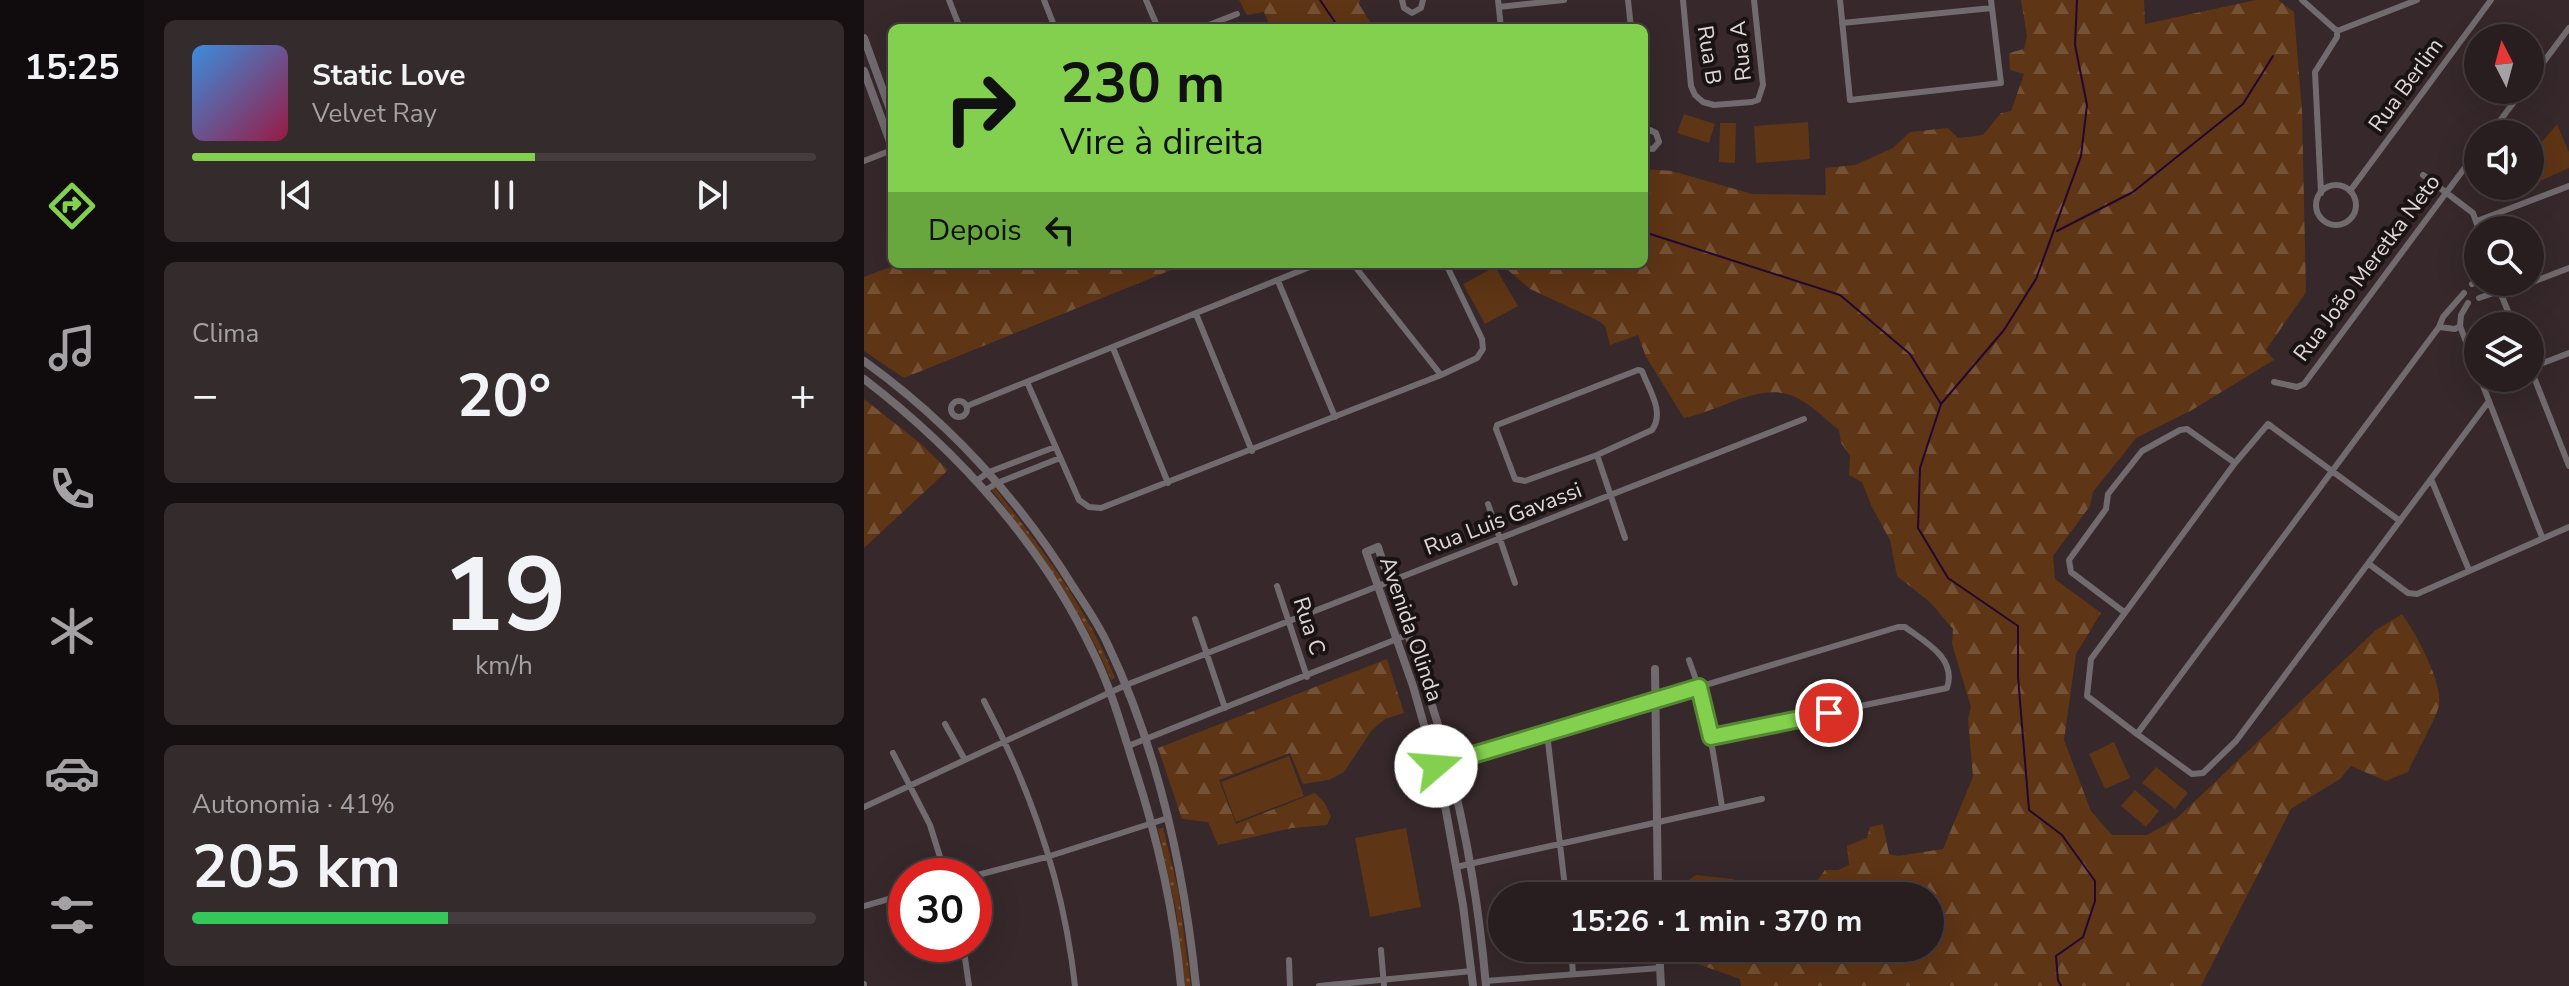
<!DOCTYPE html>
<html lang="pt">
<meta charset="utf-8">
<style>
:root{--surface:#281e20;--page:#342b2d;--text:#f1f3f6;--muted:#a5a2a5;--line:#443c3e;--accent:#83d04e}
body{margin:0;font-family:"Nunito Sans",sans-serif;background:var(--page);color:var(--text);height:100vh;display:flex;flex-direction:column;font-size:30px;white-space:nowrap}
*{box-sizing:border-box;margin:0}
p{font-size:26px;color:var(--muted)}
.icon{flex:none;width:44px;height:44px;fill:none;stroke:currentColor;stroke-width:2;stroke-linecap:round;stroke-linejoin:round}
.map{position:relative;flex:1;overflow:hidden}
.panel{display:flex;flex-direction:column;gap:20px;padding:20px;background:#161012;width:720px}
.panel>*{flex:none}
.top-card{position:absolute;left:24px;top:24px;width:760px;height:244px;border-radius:12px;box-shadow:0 8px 32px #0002,0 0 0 2px var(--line);background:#83d04e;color:#111;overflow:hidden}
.needle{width:52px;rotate:354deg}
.fabs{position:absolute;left:1600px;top:24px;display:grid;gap:16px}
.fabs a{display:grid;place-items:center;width:80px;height:80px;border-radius:50%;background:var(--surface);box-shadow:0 8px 32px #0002,0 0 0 2px var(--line);font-size:40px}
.speed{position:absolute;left:24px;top:858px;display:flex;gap:16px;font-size:40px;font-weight:700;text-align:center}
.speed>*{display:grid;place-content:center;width:104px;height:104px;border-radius:50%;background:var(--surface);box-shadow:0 8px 32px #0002,0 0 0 2px var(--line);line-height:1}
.speed .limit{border:12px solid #d22;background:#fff;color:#111}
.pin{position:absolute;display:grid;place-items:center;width:68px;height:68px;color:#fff;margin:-34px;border:4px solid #fff;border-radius:50%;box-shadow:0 2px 8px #0007}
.me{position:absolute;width:88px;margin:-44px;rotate:72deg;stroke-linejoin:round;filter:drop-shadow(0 0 6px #0008)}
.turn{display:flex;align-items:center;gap:28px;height:168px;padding:0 40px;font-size:36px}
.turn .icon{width:104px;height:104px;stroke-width:2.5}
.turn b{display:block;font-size:56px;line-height:68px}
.then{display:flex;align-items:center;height:76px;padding:0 40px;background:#0003;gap:16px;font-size:30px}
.big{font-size:60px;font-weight:700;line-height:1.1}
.panel .tile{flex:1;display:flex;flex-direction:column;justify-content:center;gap:12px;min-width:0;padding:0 28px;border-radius:12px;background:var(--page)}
.panel .dial{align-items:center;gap:0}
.dial b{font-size:104px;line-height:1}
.song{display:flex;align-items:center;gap:24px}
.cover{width:96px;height:96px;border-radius:12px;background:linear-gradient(135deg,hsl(210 70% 55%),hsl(340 70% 35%))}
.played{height:8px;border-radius:4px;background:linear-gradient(90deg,var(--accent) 55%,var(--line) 55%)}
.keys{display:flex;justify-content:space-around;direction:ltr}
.heat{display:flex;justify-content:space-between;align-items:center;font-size:44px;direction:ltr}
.charge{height:12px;border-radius:6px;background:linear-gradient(90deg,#34c759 41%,var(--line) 0)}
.trip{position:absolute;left:624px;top:882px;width:456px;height:80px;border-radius:40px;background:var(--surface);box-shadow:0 8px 32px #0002,0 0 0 2px var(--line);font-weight:700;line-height:80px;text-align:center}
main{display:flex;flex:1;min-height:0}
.menu{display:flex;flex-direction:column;width:144px;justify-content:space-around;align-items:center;background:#100c0d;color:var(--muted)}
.menu .icon{width:56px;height:56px}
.menu .selected{color:var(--accent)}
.menu b{font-size:36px;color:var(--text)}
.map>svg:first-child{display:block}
.grass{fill:url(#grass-dots)}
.forest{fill:url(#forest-firs)}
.park{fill:#5e3515}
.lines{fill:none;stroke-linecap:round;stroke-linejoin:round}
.stream{stroke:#240632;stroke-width:2}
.minor{stroke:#716b6f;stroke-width:6}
.tertiary{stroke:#716b6f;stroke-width:8}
.route-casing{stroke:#558733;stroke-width:20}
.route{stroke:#83d04e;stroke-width:14}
.labels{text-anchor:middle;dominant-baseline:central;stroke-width:8;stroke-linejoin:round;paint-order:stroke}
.street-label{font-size:22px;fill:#e0d7d9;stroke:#191314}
</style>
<main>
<nav class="menu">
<b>15:25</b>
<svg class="icon selected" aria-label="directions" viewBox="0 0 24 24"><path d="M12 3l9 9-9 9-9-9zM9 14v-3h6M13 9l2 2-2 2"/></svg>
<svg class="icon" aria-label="music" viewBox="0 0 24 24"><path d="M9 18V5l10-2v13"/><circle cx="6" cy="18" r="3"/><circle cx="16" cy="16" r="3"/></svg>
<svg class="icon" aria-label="phone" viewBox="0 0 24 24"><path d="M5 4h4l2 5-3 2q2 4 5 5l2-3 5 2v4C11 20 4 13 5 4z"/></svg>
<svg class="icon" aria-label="climate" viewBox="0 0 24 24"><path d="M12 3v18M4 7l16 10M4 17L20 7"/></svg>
<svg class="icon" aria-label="car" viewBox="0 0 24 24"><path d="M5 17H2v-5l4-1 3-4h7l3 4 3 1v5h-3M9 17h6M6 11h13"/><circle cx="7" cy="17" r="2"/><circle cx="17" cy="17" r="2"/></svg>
<svg class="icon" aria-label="filters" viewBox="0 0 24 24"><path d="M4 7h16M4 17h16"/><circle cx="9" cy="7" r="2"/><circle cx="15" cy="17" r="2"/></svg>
</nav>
<section class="panel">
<div class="tile">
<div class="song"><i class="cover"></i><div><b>Static Love</b><p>Velvet Ray</p></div></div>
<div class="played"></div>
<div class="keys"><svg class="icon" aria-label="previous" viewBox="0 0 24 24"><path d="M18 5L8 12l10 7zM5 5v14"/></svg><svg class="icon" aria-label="pause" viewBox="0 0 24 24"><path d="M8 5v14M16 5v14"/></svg><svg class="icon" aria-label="next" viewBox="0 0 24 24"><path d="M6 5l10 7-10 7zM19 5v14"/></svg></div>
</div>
<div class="tile"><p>Clima</p>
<div class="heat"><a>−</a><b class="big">20°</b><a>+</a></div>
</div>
<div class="tile dial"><b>19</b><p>km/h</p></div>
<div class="tile"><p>Autonomia · 41%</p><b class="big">205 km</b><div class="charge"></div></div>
</section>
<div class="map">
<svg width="1705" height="986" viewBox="0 0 1705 986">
<defs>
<pattern id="grass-dots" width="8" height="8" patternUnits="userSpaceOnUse" patternTransform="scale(2)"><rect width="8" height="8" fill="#5e3515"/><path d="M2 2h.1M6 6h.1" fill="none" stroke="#755236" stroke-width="1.8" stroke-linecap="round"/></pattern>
<pattern id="forest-firs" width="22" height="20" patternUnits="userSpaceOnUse" patternTransform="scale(2)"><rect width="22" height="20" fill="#5e3515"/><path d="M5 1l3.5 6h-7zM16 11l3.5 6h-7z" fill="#755236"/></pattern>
</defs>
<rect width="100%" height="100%" fill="#36282b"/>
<!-- grass -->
<path class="grass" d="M130 487C177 547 223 608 251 678L247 680C218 610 174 549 127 489Z
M299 828 314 889 327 986H321L312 911 294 829Z"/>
<!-- forest -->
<path class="forest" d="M375 0H496L495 4 510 28H407L400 12 383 15Z
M1157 0H1280L1281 24 1392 0H1414L1430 12 1438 111 1442 292 1402 350 1410 360 1328 410 1272 438 1229 492 1226 506 1189 556 1191 579 1237 613 1212 654 1200 740 1227 811 1248 835H1283L1313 818 1512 630 1538 614C1551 632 1579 682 1575 705 1574 715 1549 759 1544 772L1522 781 1487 766 1476 779 1427 809 1337 986H877L876 979 817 958 810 948H1066V896H803L802 891 815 887 832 875 868 879 912 894 941 889 951 884 961 870H974L985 865 983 846 1003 838 1006 827 1019 824 1025 854 1034 856 1079 849 1109 777 1104 719 1107 707 1088 644 1089 629 1066 602 1033 576 1026 540 1008 507 998 482 985 475 986 455 977 443 975 430C961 419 946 403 929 396 895 382 854 412 820 418L782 357 774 335 746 345 741 326 735 321 666 289 637 264H780V169L808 171 888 194 962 195 961 168 991 165 1029 148 1046 132 1084 128 1094 138 1119 135 1137 113 1147 111 1160 74 1146 70 1145 53 1160 49 1163 36Z
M34 264H322L40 378 0 351V277Z
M0 399 56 443 84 470 0 548Z
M523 659 540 713 521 719 508 730 480 772 465 780 439 784 426 753 355 780 372 824 451 793 460 802 467 816 463 825 428 828 354 845 344 822 318 819 294 748Z"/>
<!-- park -->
<path class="park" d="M820 114 851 124 845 143 813 133Z
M944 122 946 159 892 163 890 126Z
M856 123H872L871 163 855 162Z
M1693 124 1705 152V168L1676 181 1667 155Z
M631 267 654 306 621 324 599 284Z
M1250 742 1266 778 1241 789 1225 754Z
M425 756 440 796 372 822 357 782Z
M1292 767 1324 793 1311 809 1278 783Z
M1271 790 1295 811 1282 827 1257 806Z
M542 828 557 907 506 917 491 838Z"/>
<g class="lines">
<!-- stream -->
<path class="stream" d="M456 0 475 28
M1193 231 1269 192 1379 104 1409 56
M780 232 976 295 1046 354 1077 404 1056 468 1054 528 1084 578 1154 626V677L1165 810 1198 835 1231 881V901L1219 937 1192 956 1194 980 1197 986
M1077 404 1140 330 1172 279 1217 156 1223 105 1211 45 1213 0"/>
<!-- minor -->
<path class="minor" d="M85 0 96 28
M180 0 191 28
M282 0 294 28
M538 0 540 8 548 13 557 8 559 0
M634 0 637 28
M764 0 767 28
M819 0 827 86 831 95 839 102 850 105 888 102 894 100 899 85 890 0
M976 0 986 100 1137 83 1127 0
M1438 0 1473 31V37L1451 72 1457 193
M635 7 700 0
M978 23 1128 8
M337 28 373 14
M1473 31 1553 0
M1666 80 1705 28
M780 132 786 130 792 133 795 142 789 149 780 148
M1626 134 1659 90
M0 161 28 150
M1559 175 1609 213 1615 230
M1452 205a20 20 0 1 1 40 0a20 20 0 1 1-40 0Z
M1486 191 1627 0
M1613 221 1705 186
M489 264 577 375
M414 281 471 417
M1632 282 1650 326
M1608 284 1614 279
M1637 294 1705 268
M1615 298 1635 291
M1604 303 1597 315 1596 326 1591 329 1575 327 1273 734 1328 774 1339 773 1372 741 1625 401
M332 314 388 451
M1596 326 1614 373
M1575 327 1579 317 1600 293
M249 348 304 483
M1666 367 1705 466
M1666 368 1705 353
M774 370 778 371C785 390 801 412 788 430L733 455 661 481 651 479 632 429 633 425Z
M1616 378 1678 537
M163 382 215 500 225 507 237 508 577 375 613 358 619 349 618 339 582 264
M1410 382 1433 387 1440 384 1614 150
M87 409a8 8 0 1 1 16 0a8 8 0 1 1-16 0Z
M103 406 453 264
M733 455 761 538
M1567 479 1605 570
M112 481 125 472 191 447
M120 491 133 483 196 458
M624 504 651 583
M1505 564 1544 593 1553 594 1705 527
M413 586 443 677
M1260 612 1207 572 1205 560 1242 509 1244 494 1278 451 1316 430 1323 429 1371 463
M331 619 361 708
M825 660C843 707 850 757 858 807
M120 701C168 791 200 885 211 986
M81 724 101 760
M683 733 702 896
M1273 734 1223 696 1227 659 1371 463 1404 424 1536 521
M264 746 543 635
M29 753 66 825 82 876
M572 766 1034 627H1041C1061 642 1093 658 1083 688L847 737
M0 807 262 685 940 419
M592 867 898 799
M110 876 186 856 304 818
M0 906 42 894
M99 944 105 986
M707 948 709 974
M517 950 520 986
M425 960 426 986
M621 981 796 968
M0 984V986
M455 986 608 971"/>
<!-- tertiary -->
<path class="tertiary" d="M0 38 28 115
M0 71 28 147
M0 361C85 422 155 499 210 588 222 606 235 625 244 645 295 752 320 869 332 986
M0 379C94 451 178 544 229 652 247 688 258 728 270 766 294 839 310 910 317 986
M791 669 794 896
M795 948 797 986
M609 986 599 905 578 789 549 686 502 552 514 547C528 592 545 636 560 680 593 779 613 882 622 986"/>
</g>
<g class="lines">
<defs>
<path id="route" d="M572 766 835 687 847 737 965 713"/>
</defs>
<!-- route casing -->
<use href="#route" class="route-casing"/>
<!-- route -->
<use href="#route" class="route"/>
</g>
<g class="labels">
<!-- street labels -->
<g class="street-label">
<text transform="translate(877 51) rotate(-96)">Rua A</text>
<text transform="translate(845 55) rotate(81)">Rua B</text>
<text transform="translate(1542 85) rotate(-54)">Rua Berlim</text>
<text transform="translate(1503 268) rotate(-53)">Rua João Meretka Neto</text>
<text transform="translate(639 519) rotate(-21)">Rua Luis Gavassi</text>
<text transform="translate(445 626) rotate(72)">Rua C</text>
<text transform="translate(547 629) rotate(71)">Avenida Olinda</text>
</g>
</g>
</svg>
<div class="fabs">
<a><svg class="needle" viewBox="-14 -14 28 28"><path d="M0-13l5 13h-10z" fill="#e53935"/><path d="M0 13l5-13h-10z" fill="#a5a2a5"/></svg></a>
<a><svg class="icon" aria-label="sound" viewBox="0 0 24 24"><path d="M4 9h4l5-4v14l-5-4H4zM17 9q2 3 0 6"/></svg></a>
<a><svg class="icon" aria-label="search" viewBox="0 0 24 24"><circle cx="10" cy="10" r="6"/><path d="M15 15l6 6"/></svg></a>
<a><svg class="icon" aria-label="layers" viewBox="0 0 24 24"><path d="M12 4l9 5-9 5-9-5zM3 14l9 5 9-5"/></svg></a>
</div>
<div class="speed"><div class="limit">30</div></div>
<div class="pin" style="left:965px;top:713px;background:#d93025"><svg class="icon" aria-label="arrive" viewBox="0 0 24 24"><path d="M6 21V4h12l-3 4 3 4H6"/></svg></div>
<svg class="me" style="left:572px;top:766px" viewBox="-20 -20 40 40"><circle r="19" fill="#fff"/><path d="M0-13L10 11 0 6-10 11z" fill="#83d04e"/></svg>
<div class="trip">15:26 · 1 min · 370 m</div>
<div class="top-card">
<div class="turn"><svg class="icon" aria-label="right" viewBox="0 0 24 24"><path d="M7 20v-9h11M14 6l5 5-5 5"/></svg><div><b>230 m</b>Vire à direita</div></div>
<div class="then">Depois<svg class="icon" aria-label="left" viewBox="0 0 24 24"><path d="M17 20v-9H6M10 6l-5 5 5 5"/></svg></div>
</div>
</div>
</main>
